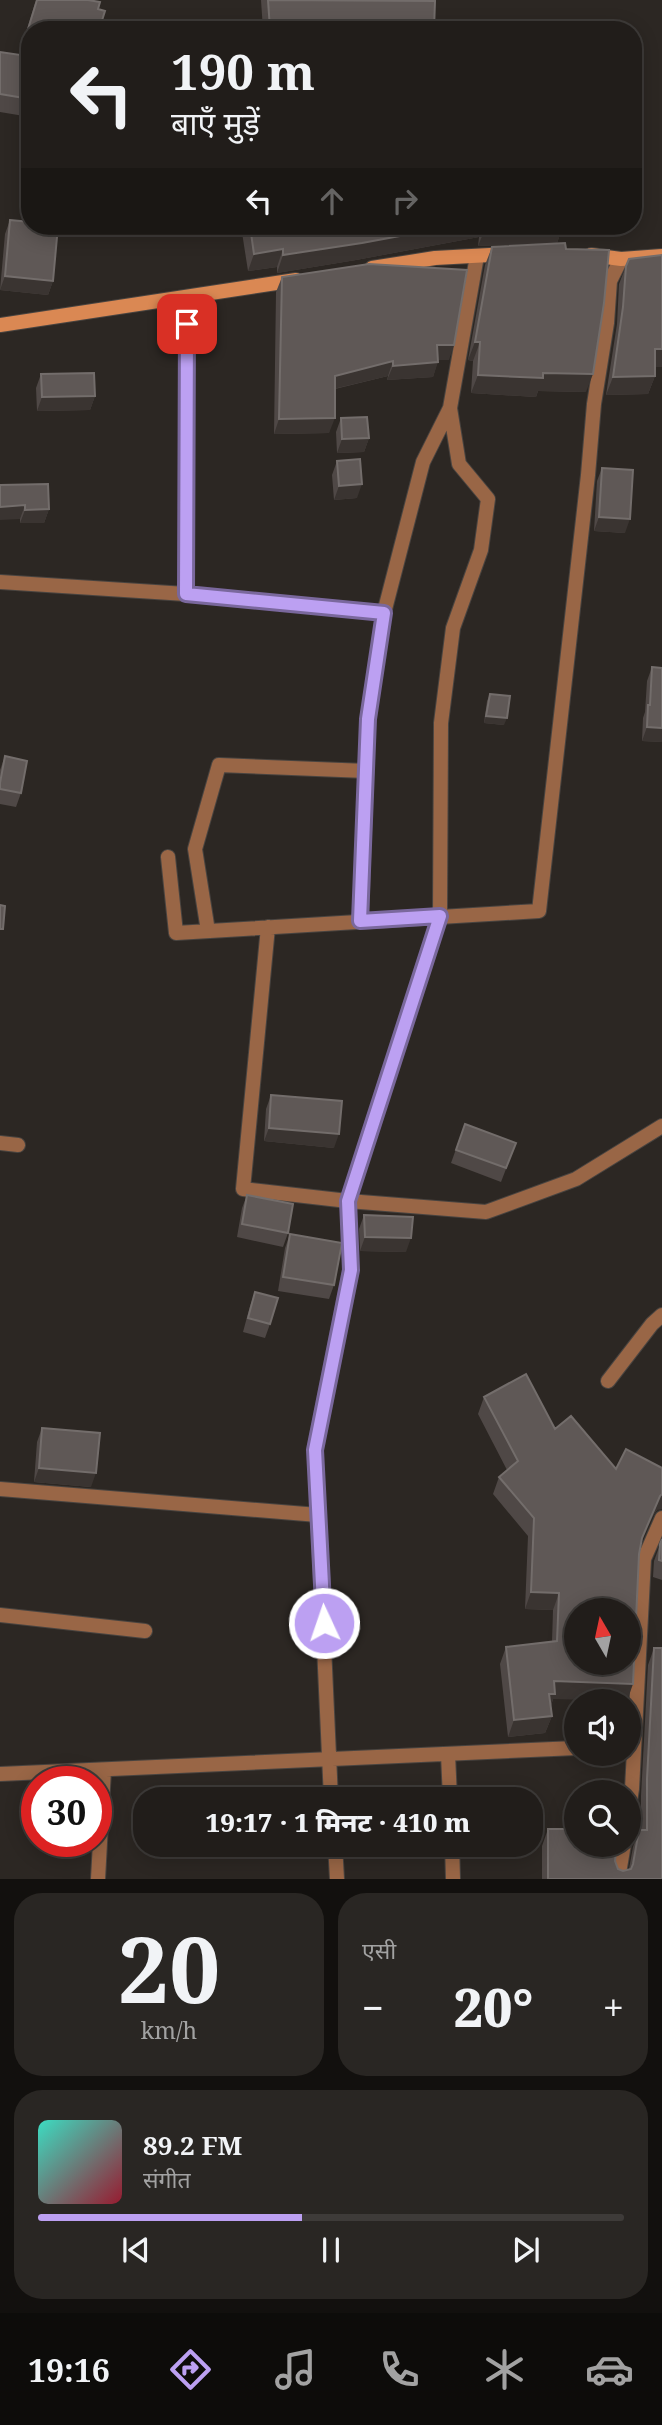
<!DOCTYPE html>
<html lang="hi">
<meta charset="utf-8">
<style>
:root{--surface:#211d1a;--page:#292623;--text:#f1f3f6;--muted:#a2a2a2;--line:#3e3b39;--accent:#bca0f2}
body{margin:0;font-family:"Noto Serif","Noto Sans Devanagari",serif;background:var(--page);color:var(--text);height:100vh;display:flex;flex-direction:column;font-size:26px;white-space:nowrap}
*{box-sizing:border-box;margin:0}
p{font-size:23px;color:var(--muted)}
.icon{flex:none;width:38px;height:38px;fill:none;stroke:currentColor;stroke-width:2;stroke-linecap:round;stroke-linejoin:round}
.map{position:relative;height:1879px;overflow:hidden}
.drawer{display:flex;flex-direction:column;gap:14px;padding:14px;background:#12100e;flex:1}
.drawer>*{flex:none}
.guide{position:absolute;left:21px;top:21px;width:621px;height:214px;border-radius:28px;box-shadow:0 4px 18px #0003,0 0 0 2px var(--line);background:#211d1a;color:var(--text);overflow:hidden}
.needle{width:46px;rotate:351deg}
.buttons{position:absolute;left:564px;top:1598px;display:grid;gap:14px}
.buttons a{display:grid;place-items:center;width:77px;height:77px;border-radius:50%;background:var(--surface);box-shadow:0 4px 18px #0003,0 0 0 2px var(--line);font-size:35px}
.speed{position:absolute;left:21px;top:1766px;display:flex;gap:14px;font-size:35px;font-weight:700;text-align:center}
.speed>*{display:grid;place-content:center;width:91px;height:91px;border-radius:50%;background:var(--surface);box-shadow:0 4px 18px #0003,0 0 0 2px var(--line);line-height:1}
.speed .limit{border:10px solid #d22;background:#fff;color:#111}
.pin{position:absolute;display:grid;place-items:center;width:60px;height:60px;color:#fff;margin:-30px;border-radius:14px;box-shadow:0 4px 10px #0006}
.me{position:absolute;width:77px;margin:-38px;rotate:357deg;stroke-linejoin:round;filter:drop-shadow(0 0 5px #0008)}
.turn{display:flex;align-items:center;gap:24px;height:147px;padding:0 35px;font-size:32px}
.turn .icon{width:91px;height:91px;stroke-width:2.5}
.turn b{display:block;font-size:49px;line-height:60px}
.lanes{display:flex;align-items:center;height:66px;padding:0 35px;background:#0003;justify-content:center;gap:35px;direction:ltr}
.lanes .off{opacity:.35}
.big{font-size:52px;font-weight:800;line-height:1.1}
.drawer .tile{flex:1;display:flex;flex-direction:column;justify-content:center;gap:10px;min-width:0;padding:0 24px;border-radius:28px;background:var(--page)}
.drawer .dial{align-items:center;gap:0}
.dial b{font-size:91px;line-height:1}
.song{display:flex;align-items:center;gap:21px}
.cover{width:84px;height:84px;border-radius:10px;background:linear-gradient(135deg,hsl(170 70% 55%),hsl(350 70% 35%))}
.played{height:7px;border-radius:4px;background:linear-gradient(90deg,var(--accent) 45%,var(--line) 45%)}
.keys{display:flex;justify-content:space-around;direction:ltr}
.heat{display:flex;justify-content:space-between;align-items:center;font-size:38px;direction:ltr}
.drawer .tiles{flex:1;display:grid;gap:14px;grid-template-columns:1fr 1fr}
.tile:last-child{grid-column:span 2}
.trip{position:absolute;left:133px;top:1787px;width:410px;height:70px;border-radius:28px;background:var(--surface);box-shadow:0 4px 18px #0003,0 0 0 2px var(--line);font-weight:800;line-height:70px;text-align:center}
.dock{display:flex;height:112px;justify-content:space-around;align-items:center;background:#0d0c0a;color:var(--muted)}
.dock .icon{width:49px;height:49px}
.dock .active{color:var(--accent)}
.dock b{font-size:32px;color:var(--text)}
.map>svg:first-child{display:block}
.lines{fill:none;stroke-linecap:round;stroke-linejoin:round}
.street-casing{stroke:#494440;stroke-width:16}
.secondary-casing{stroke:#494440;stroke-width:16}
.street{stroke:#996646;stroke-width:14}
.secondary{stroke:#da8853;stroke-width:14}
.wall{fill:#4f4846}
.shaded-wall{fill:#3a3431}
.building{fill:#5f5856;stroke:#736d6b;stroke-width:2;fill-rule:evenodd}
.route-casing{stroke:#7a689d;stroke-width:18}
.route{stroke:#bca0f2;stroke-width:12}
</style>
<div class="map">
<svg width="662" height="1879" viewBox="0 0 662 1879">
<rect width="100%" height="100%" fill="#2c2723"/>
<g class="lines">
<defs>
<path id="street" d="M0 582 186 594 187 297
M186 594 384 613
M168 857 176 933 539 911 588 475 594 404 607 323 610 281 621 259
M361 921 368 719 384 613 423 462 450 408
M268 927 243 1189 348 1201 486 1212 576 1179 662 1126
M208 931 195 849 219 765 366 771
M0 1143 18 1145
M608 1381 652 1324 662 1315
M0 1489 318 1515
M0 1615 145 1631
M448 1754 450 1799
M0 1774 576 1748
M331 1799 315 1450 351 1270 348 1201 440 916 441 723 453 628 481 550 488 499 459 464 450 408 477 256
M628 1814 632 1789 644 1559 662 1518
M335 1844 337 1879
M452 1844 453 1879
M98 1879 104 1770
M618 1879 624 1844"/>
<path id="secondary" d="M591 255 621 259 662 256
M372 268 435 258 508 254
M0 325 296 280"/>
</defs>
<!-- street casing -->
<use href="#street" class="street-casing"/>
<!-- secondary casing -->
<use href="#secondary" class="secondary-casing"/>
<!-- street -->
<use href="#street" class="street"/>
<!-- secondary -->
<use href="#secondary" class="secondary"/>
</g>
<!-- wall -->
<path class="wall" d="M36 0H88L30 30V117L0 112V52L19 55Z
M261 0H417L435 1 263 30Z
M10 220 53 281 48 295 0 290 5 234Z
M241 226H563L557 243 478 246 479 237 356 260 277 273V267L248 271Z
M492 247 566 249 586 392 538 391 536 397 471 393 473 361 468 360 485 265Z
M626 266 662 367H655V376L648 394 606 395 617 324 619 284Z
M282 277 449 360H438L433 377 387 380 388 376 335 389 329 433 274 434 276 292Z
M41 374 95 396 90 410 37 411 36 388Z
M341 418 369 438 364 452 337 453 336 432Z
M337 461 357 498 334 500 332 475Z
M602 468 625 533 594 531 597 481Z
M0 485 49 509 44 523H20V519Z
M652 667 662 668V742L642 741 643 718 645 712 647 681Z
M490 694 504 725 484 723 487 701Z
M5 756 21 793 16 807 0 804V770Z
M271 1095 334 1148 264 1141 266 1109Z
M465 1124 516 1143 501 1182 451 1163Z
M247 1195 288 1233 283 1247 237 1237 242 1208Z
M364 1215 406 1252 360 1251 359 1229Z
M290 1234 334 1285 329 1299 278 1291 285 1248Z
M255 1292 270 1324 265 1338 243 1332 250 1306Z
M484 1397 555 1429 616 1469 657 1510 654 1514 553 1699 551 1706 552 1716 545 1733 508 1737 500 1664 506 1647 552 1642 553 1610 525 1609 528 1536 493 1494 499 1477 507 1470 478 1414Z
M42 1428 91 1487 34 1482 37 1442Z
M662 1539V1580L653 1577 654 1561Z
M654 1648 662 1879H542V1846L548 1829 615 1861 618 1869 623 1871 629 1869 633 1847 639 1830H641V1796L648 1665Z"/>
<!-- shaded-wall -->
<path class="shaded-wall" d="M454 226H483L479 237 356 260 277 273 283 255Z
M563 226 557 243 478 246 485 229Z
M283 249 277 267 248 271 254 254Z
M5 276 53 281 48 295 0 290Z
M475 342H480L473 361 468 360Z
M437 345H454L449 360H431Z
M655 349H662V367H648Z
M393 361 388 376 329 390 335 376Z
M438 362 433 377 387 380 393 366Z
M543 373 593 374 586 392 538 391 536 397 471 393 478 375Z
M655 376 648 394 606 395 613 377Z
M95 396 90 410 37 411 42 397Z
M335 418 329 433 274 434 279 419Z
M369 438 364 452 337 453 342 439Z
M362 484 357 498 334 500 339 486Z
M25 505 20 519 0 520V507Z
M49 509 44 523H20L25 510Z
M599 517 630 519 625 533 594 531Z
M486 716 507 718 504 725 484 723Z
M647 727 662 728V742L642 741Z
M269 1128 339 1134 334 1148 264 1141Z
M365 1237 411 1238 406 1252 360 1251Z
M39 1468 96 1473 91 1487 34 1482Z
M662 1494V1509L657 1510 654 1514 635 1555 642 1538 660 1496Z
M531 1592 559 1593 553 1610 525 1609Z
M554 1681 633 1684 627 1701 553 1699 549 1711 543 1712Z
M552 1716 545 1733 508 1737 514 1720Z"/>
<!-- building -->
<path class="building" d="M37 0H88L100 2 98 9 105 11 99 30H30V99L0 94V52L20 55Z
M268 0 435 1 434 30H262L270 29Z
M10 220 30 222V226H58L53 281 5 276Z
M250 226H454L362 243 283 255V249L254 254Z
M485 226H556L485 229Z
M565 243 566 249 609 250 604 303 593 374 543 373V378L478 375 480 342H475L492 247Z
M662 255V349H655V376L613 377 623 307 626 266 629 259Z
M369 264 467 270 454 345H437L438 362 393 366V361L335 376V418L279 419 282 277Z
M94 373 95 396 42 397 41 374Z
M367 417 369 438 342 439 341 418Z
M360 459 362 484 339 486 337 461Z
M602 468 633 470 630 519 599 517Z
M48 484 49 509 25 510V505L0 507V485Z
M652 667 662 668V728L647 727 648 705H650Z
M490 694 510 696 507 718 486 716Z
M5 756 27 761 21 793 0 789V783Z
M0 905 5 906 3 929H0Z
M271 1095 342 1101 339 1134 269 1128Z
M465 1124 516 1143 506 1168 456 1150Z
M247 1195 293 1204 288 1233 242 1224Z
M364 1215 413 1217 411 1238 365 1237Z
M290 1234 342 1243 334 1285 283 1277Z
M255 1292 278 1298 270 1324 248 1318Z
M526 1374 555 1429 571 1416 616 1469 626 1449 662 1468V1494L660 1496 642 1538 639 1554 633 1684 554 1681 555 1694H549L552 1716 514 1720 506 1647 557 1641 559 1593 531 1592 534 1518 499 1477 518 1461 484 1397ZM576 1610H628V1662H576Z
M42 1428 100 1433 96 1473 39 1468Z
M662 1539V1561L659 1560 660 1544Z
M654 1648H662V1879H548V1829H576V1844H617L615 1861 618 1869 623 1871 631 1869 633 1864 639 1830H647V1779Z"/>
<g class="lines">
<defs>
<path id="route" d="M187 324 186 594 384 613 368 719 360 921 440 916 348 1201 351 1270 315 1450 324 1623"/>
</defs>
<!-- route casing -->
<use href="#route" class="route-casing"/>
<!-- route -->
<use href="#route" class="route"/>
</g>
</svg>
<div class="buttons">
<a><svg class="needle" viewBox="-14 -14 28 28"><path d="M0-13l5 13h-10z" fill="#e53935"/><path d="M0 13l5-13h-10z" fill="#a2a2a2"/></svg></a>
<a><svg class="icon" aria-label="sound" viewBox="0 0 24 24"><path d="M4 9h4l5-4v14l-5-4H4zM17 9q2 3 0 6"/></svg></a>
<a><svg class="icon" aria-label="search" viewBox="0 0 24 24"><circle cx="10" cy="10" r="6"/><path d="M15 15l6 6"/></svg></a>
</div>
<div class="speed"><div class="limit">30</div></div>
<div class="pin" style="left:187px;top:324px;background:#d93025"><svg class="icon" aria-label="arrive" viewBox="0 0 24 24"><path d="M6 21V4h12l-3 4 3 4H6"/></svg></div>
<svg class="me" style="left:324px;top:1623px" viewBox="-20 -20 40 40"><circle r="17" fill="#bca0f2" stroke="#fff" stroke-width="3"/><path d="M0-11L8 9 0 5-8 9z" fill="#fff"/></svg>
<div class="trip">19:17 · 1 मिनट · 410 m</div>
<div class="guide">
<div class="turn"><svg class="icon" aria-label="left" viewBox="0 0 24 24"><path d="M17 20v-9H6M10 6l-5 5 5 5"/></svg><div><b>190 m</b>बाएँ मुड़ें</div></div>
<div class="lanes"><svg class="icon" aria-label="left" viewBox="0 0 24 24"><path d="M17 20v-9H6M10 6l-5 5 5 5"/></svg><svg class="icon off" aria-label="ahead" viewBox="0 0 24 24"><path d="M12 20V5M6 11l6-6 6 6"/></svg><svg class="icon off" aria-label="right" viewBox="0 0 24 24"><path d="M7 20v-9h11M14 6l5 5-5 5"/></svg></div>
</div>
</div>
<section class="drawer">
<div class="tiles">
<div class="tile dial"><b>20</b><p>km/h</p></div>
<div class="tile"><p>एसी</p>
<div class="heat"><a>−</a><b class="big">20°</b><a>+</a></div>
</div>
<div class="tile">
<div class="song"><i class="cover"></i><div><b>89.2 FM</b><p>संगीत</p></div></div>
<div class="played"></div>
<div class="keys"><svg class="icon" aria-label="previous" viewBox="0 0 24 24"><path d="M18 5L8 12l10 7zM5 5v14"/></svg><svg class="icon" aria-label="pause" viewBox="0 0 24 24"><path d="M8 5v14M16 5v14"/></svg><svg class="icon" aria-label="next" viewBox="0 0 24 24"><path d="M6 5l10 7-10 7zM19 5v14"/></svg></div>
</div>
</div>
</section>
<nav class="dock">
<b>19:16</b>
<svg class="icon active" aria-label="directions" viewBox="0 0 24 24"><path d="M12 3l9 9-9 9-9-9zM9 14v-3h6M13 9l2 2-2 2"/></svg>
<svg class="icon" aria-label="music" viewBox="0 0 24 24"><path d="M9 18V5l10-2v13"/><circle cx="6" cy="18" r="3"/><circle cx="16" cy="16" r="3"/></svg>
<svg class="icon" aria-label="phone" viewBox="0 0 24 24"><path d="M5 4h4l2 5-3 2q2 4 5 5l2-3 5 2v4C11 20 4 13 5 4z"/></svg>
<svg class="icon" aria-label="climate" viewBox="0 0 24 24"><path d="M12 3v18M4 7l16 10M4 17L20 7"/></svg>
<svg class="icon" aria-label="car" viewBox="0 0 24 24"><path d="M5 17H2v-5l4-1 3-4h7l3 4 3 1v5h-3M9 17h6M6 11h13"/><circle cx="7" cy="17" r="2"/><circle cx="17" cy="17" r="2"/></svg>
</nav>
